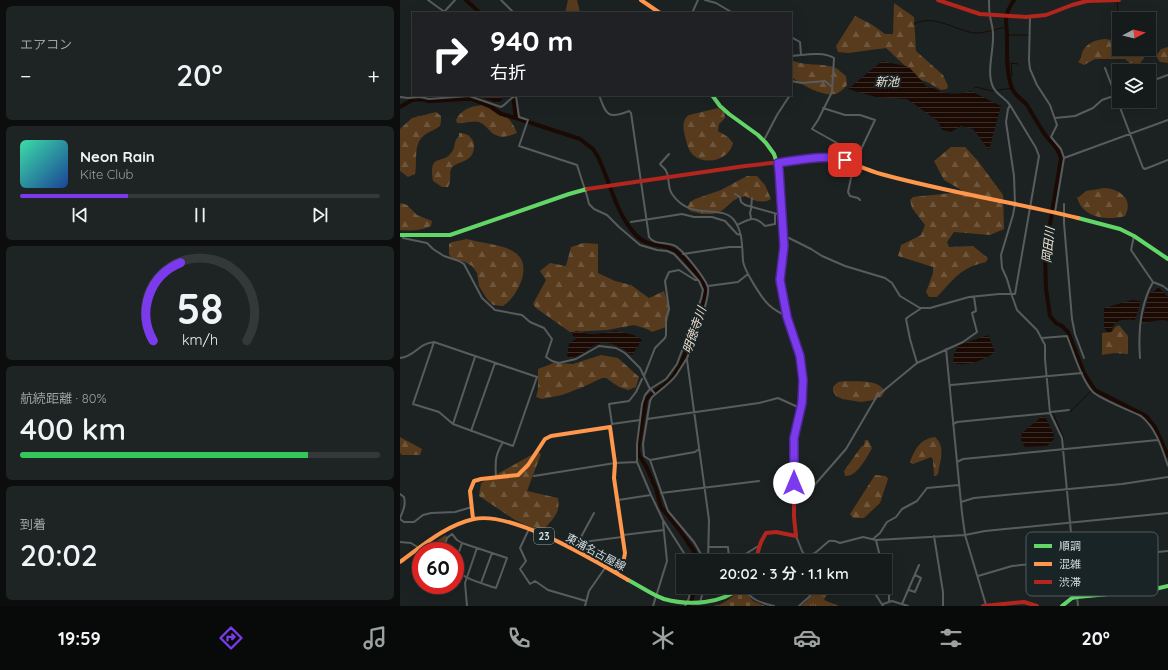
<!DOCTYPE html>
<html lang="ja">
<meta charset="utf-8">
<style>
:root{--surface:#151a1a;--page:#1e2323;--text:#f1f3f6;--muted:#9da1a2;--line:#343839;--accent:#7c3aed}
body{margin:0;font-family:Quicksand,"Noto Sans JP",sans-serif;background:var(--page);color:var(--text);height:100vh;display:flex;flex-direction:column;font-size:15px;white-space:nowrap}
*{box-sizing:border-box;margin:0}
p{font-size:13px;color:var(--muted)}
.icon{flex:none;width:22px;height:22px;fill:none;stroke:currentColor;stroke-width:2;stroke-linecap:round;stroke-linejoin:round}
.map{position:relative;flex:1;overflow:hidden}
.sheet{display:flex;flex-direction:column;gap:6px;padding:6px;background:#0c0e0e;width:400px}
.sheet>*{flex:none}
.top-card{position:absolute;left:12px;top:12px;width:380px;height:84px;border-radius:0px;box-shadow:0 4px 16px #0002,0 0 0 1px var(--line);background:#202124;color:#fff;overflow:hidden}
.needle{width:26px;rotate:83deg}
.fabs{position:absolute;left:712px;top:12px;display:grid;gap:8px}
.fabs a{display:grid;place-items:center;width:44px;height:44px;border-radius:0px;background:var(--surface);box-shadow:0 4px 16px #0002,0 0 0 1px var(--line);font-size:20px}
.speed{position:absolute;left:12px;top:542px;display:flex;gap:8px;font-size:20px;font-weight:700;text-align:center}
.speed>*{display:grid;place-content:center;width:52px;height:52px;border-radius:50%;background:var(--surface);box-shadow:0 4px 16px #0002,0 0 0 1px var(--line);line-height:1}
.speed .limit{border:6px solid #d22;background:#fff;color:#111}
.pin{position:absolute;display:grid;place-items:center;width:34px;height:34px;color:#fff;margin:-17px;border-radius:8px;box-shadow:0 2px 6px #0006}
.me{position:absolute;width:44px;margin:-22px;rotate:0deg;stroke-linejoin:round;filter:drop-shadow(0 0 3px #0008)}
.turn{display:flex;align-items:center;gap:14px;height:84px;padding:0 12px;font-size:18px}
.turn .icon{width:52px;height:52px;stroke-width:2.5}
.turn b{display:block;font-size:28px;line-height:34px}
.big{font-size:30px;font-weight:600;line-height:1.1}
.sheet .tile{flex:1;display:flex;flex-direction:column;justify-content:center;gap:6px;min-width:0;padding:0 14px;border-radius:6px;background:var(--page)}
.sheet .dial{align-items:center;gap:0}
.dial svg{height:104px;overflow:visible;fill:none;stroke:var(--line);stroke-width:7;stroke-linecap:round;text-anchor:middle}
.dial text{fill:var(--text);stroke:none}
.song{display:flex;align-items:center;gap:12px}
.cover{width:48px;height:48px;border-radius:6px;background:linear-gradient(135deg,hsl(160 70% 55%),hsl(220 70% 35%))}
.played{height:4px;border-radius:2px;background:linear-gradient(90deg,var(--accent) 30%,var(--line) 30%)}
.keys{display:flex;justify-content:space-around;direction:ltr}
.heat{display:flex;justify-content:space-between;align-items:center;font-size:22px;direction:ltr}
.charge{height:6px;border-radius:3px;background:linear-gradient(90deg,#34c759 80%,var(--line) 0)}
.trip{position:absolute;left:276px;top:554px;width:216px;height:40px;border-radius:0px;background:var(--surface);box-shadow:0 4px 16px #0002,0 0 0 1px var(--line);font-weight:600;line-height:40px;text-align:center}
.tab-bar{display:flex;height:64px;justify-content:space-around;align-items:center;background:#080a0a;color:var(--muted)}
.tab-bar .icon{width:28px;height:28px}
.tab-bar .current{color:var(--accent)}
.tab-bar b{font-size:18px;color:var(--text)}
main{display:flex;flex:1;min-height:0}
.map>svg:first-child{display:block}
.forest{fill:url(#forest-firs)}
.cemetery{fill:url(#cemetery-stones)}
.park{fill:url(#park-tufts)}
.water{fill:url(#water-rules)}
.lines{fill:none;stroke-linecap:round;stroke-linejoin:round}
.stream{stroke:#1b0a03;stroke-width:1}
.river{stroke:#1b0a03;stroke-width:4}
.street{stroke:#595c5d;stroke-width:2}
.fast{stroke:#63d668;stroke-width:4}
.slow{stroke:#ff974d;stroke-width:4}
.jam{stroke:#b3261e;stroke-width:4}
.route-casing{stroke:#51269a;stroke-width:10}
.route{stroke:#7c3aed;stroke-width:7}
.labels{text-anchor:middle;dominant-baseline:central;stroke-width:4;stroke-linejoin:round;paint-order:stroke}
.shield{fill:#182426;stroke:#9ca4a6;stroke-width:1}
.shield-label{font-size:10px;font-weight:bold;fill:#d4dbdd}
.street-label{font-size:11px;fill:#d4dbdd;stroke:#182426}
.water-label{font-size:12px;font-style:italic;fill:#f2dfce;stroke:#182426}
.key{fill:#182426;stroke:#505b5d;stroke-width:1}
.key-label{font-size:11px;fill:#d4dbdd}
</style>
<main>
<section class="sheet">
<div class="tile"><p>エアコン</p>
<div class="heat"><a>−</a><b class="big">20°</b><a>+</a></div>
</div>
<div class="tile">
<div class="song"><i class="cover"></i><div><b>Neon Rain</b><p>Kite Club</p></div></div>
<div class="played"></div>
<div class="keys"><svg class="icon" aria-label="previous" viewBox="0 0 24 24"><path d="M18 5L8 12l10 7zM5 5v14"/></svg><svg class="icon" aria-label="pause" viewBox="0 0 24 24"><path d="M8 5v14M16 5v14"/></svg><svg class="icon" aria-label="next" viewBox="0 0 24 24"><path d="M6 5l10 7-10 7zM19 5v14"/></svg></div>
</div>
<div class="tile dial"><svg viewBox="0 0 100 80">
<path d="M14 69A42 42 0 1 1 86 69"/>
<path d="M14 69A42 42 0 0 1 35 9" stroke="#7c3aed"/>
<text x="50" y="56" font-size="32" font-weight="700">58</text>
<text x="50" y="72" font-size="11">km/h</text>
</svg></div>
<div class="tile"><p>航続距離 · 80%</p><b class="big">400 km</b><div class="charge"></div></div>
<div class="tile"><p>到着</p><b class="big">20:02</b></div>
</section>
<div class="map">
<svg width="768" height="606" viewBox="0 0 768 606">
<defs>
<pattern id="forest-firs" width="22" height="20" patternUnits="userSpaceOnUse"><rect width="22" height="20" fill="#583b1c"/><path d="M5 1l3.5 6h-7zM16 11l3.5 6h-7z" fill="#6f573d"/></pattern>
<pattern id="cemetery-stones" width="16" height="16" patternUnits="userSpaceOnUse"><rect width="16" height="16" fill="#583b1c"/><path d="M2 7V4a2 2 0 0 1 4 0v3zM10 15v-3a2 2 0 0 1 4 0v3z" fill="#6f573d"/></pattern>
<pattern id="park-tufts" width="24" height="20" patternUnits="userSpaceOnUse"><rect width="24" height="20" fill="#583b1c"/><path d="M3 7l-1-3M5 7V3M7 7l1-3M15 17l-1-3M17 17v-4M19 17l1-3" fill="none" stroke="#6f573d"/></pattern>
<pattern id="water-rules" width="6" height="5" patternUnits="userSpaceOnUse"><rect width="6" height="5" fill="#1b0a03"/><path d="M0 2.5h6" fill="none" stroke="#3b2d27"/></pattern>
</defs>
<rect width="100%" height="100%" fill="#1c2222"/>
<!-- forest -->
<path class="forest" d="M168 0H177L180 13H165Z
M494 3 514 17 516 51 543 75 548 86 547 89 541 90 529 83 519 79 486 48 448 53 438 52 436 46 455 16 471 24 485 34H493Z
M705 39 719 41V49H743L744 58 738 66H733L725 59H695L684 65 678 62C681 59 681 57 682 53 686 43 695 40 705 39Z
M768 47V63L760 62 756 56 761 49Z
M391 60C405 67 421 62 436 68 439 70 443 74 446 76L447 85C444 88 440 93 435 94 422 97 401 84 391 77Z
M83 105C100 110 111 117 117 133 108 137 99 139 91 132 87 128 84 124 79 122 72 120 64 124 57 123L56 120C61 109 72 106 83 105Z
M318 108 324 112 325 118 319 124 318 131 328 137 333 143C329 160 306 166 293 155 287 149 286 139 284 132 283 125 283 119 289 115Z
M36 112 41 116V121L40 126C35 130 30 131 26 134 12 143 18 160 15 174L8 177 0 171V129L12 118Z
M59 133C63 133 68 134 70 137 73 140 74 142 74 146 74 164 56 160 51 169 49 174 52 179 48 187H42L33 181C28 152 43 165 51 153 56 148 53 141 59 136Z
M551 147H565L578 161 603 195 604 229 590 235 554 232 547 242 549 247 573 246 588 258 586 262C560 268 555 278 537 297H529L526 292 533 273V267L498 256 501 245 521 235 525 225 512 208 510 200 513 197 562 192 563 191 544 180 534 161Z
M347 176H357L365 185 371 199C363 204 353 201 345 196 325 199 328 219 299 213 294 212 290 212 287 208L290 202 295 199 321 190Z
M704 188C720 189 734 199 725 216 707 221 682 218 677 197H679L686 191Z
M1 203 7 205 17 215 32 221 31 226C20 231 11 231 0 230V204Z
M67 239C89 246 132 243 122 279 118 290 112 300 103 306L93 305 87 299 79 286 77 273 72 266 65 262 52 259 49 254V244L52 242Z
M183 243 198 244V273L215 281 231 285 249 298 264 291 270 310 266 327 252 332 247 329 234 325 207 330 170 332 136 308 133 304 146 280 140 271 150 263 166 266 171 247Z
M719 325 728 336V354L714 353 702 355V333L712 332 715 327Z
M201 355 218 358 239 377 236 387 228 390 219 387 206 378H202L183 387 162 395 142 399 136 397 138 390V369L154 363 173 364Z
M446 381C459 382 477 379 485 391L482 396 474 400 461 402 442 399 436 396 433 391V387L438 382Z
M0 437 22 449 20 455H2L0 453Z
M535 437C546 447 540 461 538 474L536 476H534L533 460 531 457 513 464 510 462C515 449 520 439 535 437Z
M465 440H468L472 448C467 457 457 477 445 476L444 471 461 447 464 445Z
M137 452 141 454 127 491 158 498C161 513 152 520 143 530L139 531 115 520 79 496 81 483Z
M475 475 486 476 488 479 480 503 464 518H453L450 514Z"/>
<!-- cemetery -->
<path class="cemetery" d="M341 588 353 601 365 606H314C326 604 333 596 341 588Z"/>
<!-- park -->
<path class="park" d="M46 535 47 537 41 551 33 543Z
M416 587H443L440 595 429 590 424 600 439 606H401L407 601Z"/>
<!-- water -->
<path class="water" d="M482 61 509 67 528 88 533 87C542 95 560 95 571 91L601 106 589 150 573 129 561 126 551 132 542 130 538 121 507 99 476 97 448 89Z
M73 95H103L102 100 98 103Z
M758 287 768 297V321C759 318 751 323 741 323L750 292 752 293 754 291H755Z
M732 300 741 301 735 320C729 320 717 318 713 326 712 328 712 330 711 332H707L704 328V308Z
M176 331 189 334H196L216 331 234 335 242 340 232 355C221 347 207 338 193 346 186 351 180 356 171 358L167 356 169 343 176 339V337L173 336 172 334Z
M588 335 595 352C585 360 566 367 553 363L554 354 559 345Z
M645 416 654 435V439L647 446 625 447 621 440 622 433 641 417Z"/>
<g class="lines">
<!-- stream -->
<path class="stream" d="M717 2 718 13
M514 24C535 13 555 31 575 33 586 33 596 29 606 27
M607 35H628
M610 76H612L611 63 618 64
M574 88 576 87 592 91 612 88
M668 411H671L693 389
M653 413 664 439"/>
<!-- river -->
<path class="river" d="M66 0 80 13
M614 0C602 19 607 18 607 38 607 52 606 79 614 92 617 97 623 100 627 105 633 115 639 126 646 136 652 143 659 149 661 158L645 255 646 289 650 316 656 323 662 326 668 332 684 373 695 390 746 416 755 427 768 456
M113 95 116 118
M0 107 12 100 22 99 29 101 63 99H72L91 107 101 114 116 118 180 139 193 149 198 157C210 182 216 214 236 235 249 249 265 242 277 252 284 258 303 279 305 288 308 302 282 366 272 378 265 386 254 391 246 399L238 449 239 455 247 468 256 489 261 507 278 528 294 551 300 561
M289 606 296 587"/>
<!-- street -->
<path class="street" d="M28 0 46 13
M101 0 114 13
M305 0 316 3 333 13
M44 12 55 0
M292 13 298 0
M630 17 629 60 630 69 637 85 650 105 657 125 651 137 661 149 664 158 655 212
M391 37 400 42 401 55
M391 56C404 55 423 51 434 58L432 92 418 120 412 129 437 143 436 158
M705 68 743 168 745 169 768 160
M391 81 402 83 425 81 431 86
M749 82 768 75
M199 95C206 114 207 120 229 111L231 113 249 237C255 246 268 241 277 247 284 252 307 280 308 288 310 298 292 347 287 358 284 363 280 369 277 374 271 383 260 390 252 397L250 401 243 444 244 456 250 460 295 452 299 449
M0 97 8 98 20 97 29 99 69 96 101 107C107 104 109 98 116 96L119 117 128 120 119 146 177 165 187 196 189 204 194 209 207 215 219 227 240 245 257 250 267 251 274 254 299 281 303 290 301 299 277 364 266 379 250 389 245 395 242 404 237 444V462L251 495 263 520 289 561
M610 105 608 109 606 122 614 176 615 204 613 215 601 255 602 268 607 279 611 293 617 310 637 330 645 345V359L650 413 662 438 663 449 678 606
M423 108 445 115H460L475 120 454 164 448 192 450 196 458 198 460 200
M655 118 675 116 693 108 702 100 719 94
M364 140 377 115 390 95
M269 154 260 164C262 167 265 168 266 171 270 177 267 187 272 194 291 222 320 203 334 220 343 232 342 247 343 261 344 270 362 299 369 305 374 310 381 313 387 317
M664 158 768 120
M335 194 340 197 341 202 345 205 381 215
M664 204V223L672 319 675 334 684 358
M351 218 350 213 351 209 352 198
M231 222 282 214 294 217H312L325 221 337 234 341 235
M337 225C350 219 354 215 365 226L375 224V214
M3 235V238L27 243 33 249 44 256 59 261 64 264 82 298 95 310 122 315 130 322 144 328 152 339 146 357 152 361 159 363 176 359 199 346 216 348 225 353 240 368 250 389
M734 236 731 250 753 282
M384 237 389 238 411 249 422 256 445 266 485 278 492 283 500 296 520 308H530L569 297 599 294H615L639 156 636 148 610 105C605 98 597 95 593 87 586 72 594 51 593 34 593 28 591 22 590 16 589 11 589 5 589 0
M283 254 329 247H342
M308 286 338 282 348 274
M642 338 667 336C673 351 682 381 693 392 702 400 729 410 741 416 756 428 762 448 768 466
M546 349 562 513 565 535 586 605
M0 358C16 356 17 344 34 342L137 377 113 446 53 424 39 412 13 404 34 342
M740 358C738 331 740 305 753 282L763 286 768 290
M287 360 309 520 308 561
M517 363 510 339 506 319 508 317 520 309
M244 376 255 348 265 338 266 335V318L269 309 265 281 269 272 279 270 295 280H298
M550 386 551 385 682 373
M250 388 255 394
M651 412 669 410
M247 419 359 403 378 398 400 408
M53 424 75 357
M212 424 209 404 229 401 236 392 242 379
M553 424 557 422 650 413
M210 427 212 424 240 420
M71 431 95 363
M250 460 268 511 294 542 305 561
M557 462 563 459 758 440
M134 476 215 463 237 462
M96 477C95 462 95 455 103 442
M261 493 359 481
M0 494 4 497C6 505 3 511 0 518
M218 500 251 495
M561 502 574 498 722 484 768 477
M394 504 399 502 404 497 446 449 477 396 517 363 563 342 577 332 572 313 576 311 574 297
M194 513 181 537 183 542 222 537
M0 519 4 522H14L23 515 31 513 55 512 72 507
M129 529 120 548 126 561 120 569 130 584 135 581 148 590 186 601
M223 535 264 530
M396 536 402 551 409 561
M534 536 543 592V606
M473 539 480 533 487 522 496 517 502 509 517 501 527 488 559 485
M476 540 481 561
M0 542 11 543 19 548
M30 542 39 551
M309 547H328L329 558 332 561
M43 551 47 538 52 534 57 540 62 543 107 558 96 588C81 583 66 580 55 569
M406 557 415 553 429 541C433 540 436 541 440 543L463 537 476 540 565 535 585 531 768 513
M309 558H329
M334 561 360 545
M55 563 62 543
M578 576 612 566 768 551
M485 580 489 588V601
M81 583 92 553
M463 587 476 595 483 606
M341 588C354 600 357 602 374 606
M509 590 515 592 521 578 515 575
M300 603 304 587
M483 604 492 601 508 606
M502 604 519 565
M67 606 65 583 77 548
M185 606 189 591 205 568
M253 606 267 561 263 522
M285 606 289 598 290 587
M399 606 409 597 415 587"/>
<!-- fast -->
<path class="fast" d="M312 95 320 106 329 114 358 135 366 143 374 154 379 169 384 246 380 280 387 317 400 357
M678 218 720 229 734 236 768 259
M0 235H50L169 194 187 189
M228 580C240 586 252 595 264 599 290 606 321 604 342 587
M662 606 672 598 677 597 751 590 768 586"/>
<!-- slow -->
<path class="slow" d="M241 0 260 13
M417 158C440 155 459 168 481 174 546 192 613 202 678 218
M73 519 70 491 74 481 81 479 118 475 128 465 145 439 151 436 210 427 215 463 214 478 225 553 223 564 216 573
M0 562C22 546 46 525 74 519 113 511 193 560 228 580"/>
<!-- jam -->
<path class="jam" d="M538 0 580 14 626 17 646 15 672 5 687 1 719 0
M187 189 345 166 417 158
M355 561 361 542 366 533 376 532 396 536 394 517V445L401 403 403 380 400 357
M583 606 624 602 637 606"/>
</g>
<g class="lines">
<defs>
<path id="route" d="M394 483V438L402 403 403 380 400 356 387 317 380 280 384 246 379 170 378 163C399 160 424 154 445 160"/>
</defs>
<!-- route casing -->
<use href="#route" class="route-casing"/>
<!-- route -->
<use href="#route" class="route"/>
</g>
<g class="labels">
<!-- shield labels -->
<rect class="shield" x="134" y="528" width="20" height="16" rx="3"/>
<g class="shield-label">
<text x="144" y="536">23</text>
</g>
<!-- street labels -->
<g class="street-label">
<text transform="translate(196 552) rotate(28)">東浦名古屋線</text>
</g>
<!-- water labels -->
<g class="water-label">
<text x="487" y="81">新池</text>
<text transform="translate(648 245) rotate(-84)">岡田川</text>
<text transform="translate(294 330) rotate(-71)">明徳寺川</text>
</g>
</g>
<!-- legend -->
<rect x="626" y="532" width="132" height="64" rx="6" class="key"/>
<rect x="634" y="544" width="18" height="4" fill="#63d668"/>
<rect x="634" y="562" width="18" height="4" fill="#ff974d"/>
<rect x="634" y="580" width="18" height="4" fill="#b3261e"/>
<g class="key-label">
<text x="659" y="550">順調</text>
<text x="659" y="568">混雑</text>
<text x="659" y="586">渋滞</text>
</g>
</svg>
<div class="fabs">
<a><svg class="needle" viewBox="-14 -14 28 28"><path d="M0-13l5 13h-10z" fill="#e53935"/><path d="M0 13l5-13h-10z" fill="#9da1a2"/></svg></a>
<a><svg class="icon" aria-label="layers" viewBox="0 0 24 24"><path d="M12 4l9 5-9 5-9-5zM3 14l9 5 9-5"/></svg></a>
</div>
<div class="speed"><div class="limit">60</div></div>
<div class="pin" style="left:445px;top:160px;background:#d93025"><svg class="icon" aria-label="arrive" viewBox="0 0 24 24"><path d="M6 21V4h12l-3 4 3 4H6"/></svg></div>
<svg class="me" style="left:394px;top:483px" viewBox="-20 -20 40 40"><circle r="19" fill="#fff"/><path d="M0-13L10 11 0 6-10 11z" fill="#7c3aed"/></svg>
<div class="trip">20:02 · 3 分 · 1.1 km</div>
<div class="top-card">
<div class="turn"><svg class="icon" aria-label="right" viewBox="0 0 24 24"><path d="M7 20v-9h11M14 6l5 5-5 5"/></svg><div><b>940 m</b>右折</div></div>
</div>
</div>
</main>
<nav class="tab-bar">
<b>19:59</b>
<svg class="icon current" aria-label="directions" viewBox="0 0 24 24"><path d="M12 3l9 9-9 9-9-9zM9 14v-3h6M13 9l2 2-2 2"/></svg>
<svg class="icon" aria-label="music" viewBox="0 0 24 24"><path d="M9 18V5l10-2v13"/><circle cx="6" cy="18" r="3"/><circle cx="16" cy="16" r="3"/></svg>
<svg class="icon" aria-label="phone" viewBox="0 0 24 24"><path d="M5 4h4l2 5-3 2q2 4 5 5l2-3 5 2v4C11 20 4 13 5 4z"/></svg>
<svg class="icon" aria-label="climate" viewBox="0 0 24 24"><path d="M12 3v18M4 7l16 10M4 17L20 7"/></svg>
<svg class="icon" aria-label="car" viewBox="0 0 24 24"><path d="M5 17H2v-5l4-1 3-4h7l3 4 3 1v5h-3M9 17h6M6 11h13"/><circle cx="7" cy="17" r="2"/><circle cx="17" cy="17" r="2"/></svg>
<svg class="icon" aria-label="filters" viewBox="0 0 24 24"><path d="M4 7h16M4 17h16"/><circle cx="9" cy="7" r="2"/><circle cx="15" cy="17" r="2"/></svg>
<b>20°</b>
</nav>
